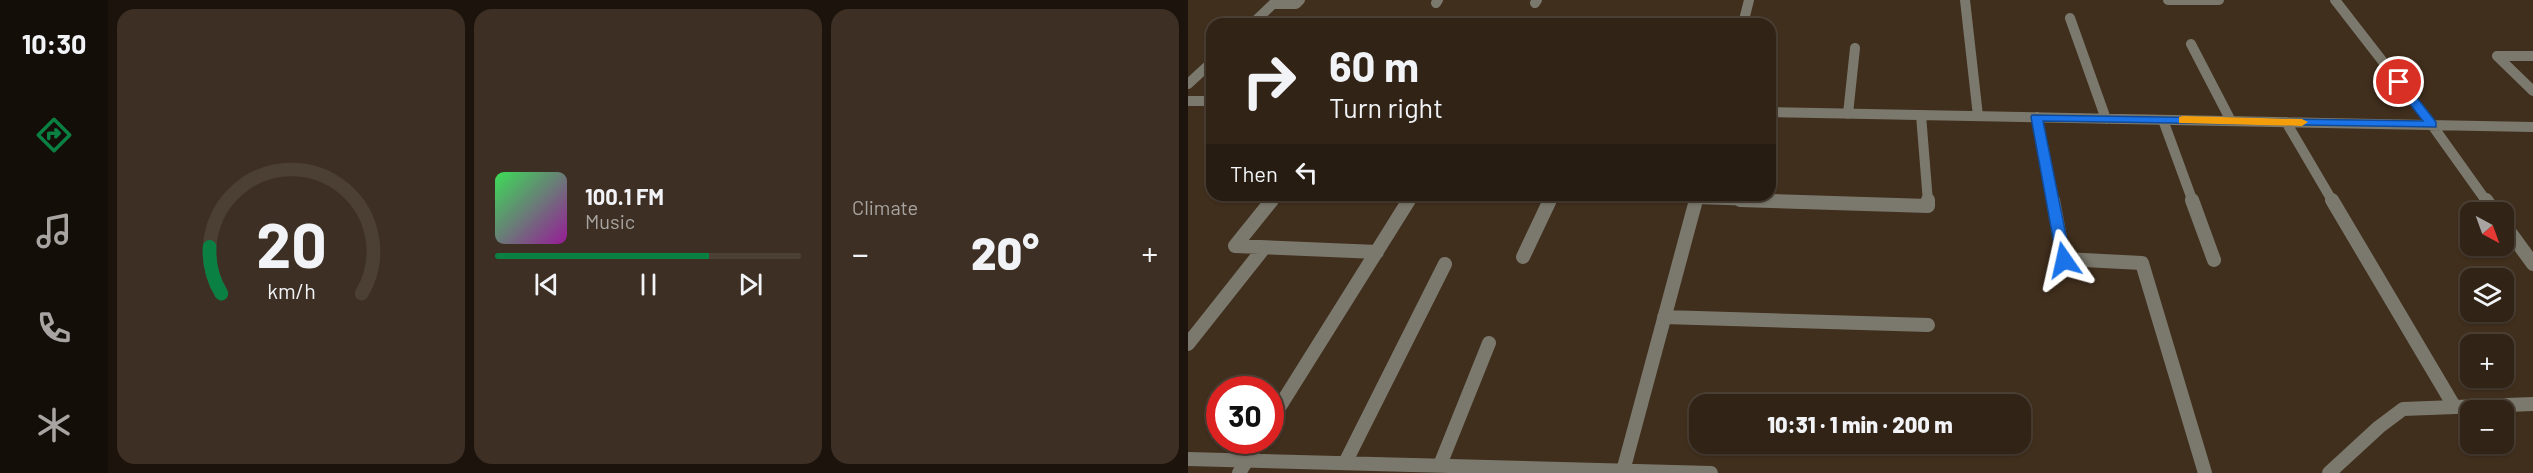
<!DOCTYPE html>
<meta charset="utf-8">
<style>
:root{--surface:#312316;--page:#3d2f23;--text:#f1f3f6;--muted:#a8a4a1;--line:#4c4035;--accent:#0b8043}
body{margin:0;font-family:Barlow,sans-serif;background:var(--page);color:var(--text);height:100vh;display:flex;flex-direction:column;font-size:22px;white-space:nowrap}
*{box-sizing:border-box;margin:0}
p{font-size:20px;color:var(--muted)}
.icon{flex:none;width:33px;height:33px;fill:none;stroke:currentColor;stroke-width:2;stroke-linecap:round;stroke-linejoin:round}
.map{position:relative;flex:1;overflow:hidden}
.side{display:flex;flex-direction:column;gap:9px;padding:9px;background:#1b130c;width:1080px}
.side>*{flex:none}
.banner{position:absolute;left:18px;top:18px;width:570px;height:183px;border-radius:18px;box-shadow:0 2px 4px #0004,0 0 0 2px var(--line);background:#312316;color:var(--text);overflow:hidden}
.needle{width:39px;rotate:139deg}
.fabs{position:absolute;left:1272px;top:202px;display:grid;gap:12px}
.fabs a{display:grid;place-items:center;width:54px;height:54px;border-radius:12px;background:var(--surface);box-shadow:0 2px 4px #0004,0 0 0 2px var(--line);font-size:30px}
.speed{position:absolute;left:18px;top:376px;display:flex;gap:12px;font-size:30px;font-weight:700;text-align:center}
.speed>*{display:grid;place-content:center;width:78px;height:78px;border-radius:50%;background:var(--surface);box-shadow:0 2px 4px #0004,0 0 0 2px var(--line);line-height:1}
.speed .limit{border:9px solid #d22;background:#fff;color:#111}
.pin{position:absolute;display:grid;place-items:center;width:51px;height:51px;color:#fff;margin:-26px;border:3px solid #fff;border-radius:50%;box-shadow:0 2px 6px #0007}
.me{position:absolute;width:66px;margin:-33px;rotate:349deg;stroke-linejoin:round;filter:drop-shadow(0 0 4px #0008)}
.turn{display:flex;align-items:center;gap:21px;height:126px;padding:0 24px;font-size:27px}
.turn .icon{width:78px;height:78px;stroke-width:2.5}
.turn b{display:block;font-size:42px;line-height:51px}
.then{display:flex;align-items:center;height:57px;padding:0 24px;background:#0003;gap:12px;font-size:22px}
.big{font-size:45px;font-weight:800;line-height:1.1}
.side .widget{flex:1;display:flex;flex-direction:column;justify-content:center;gap:9px;min-width:0;padding:0 21px;border-radius:18px;background:var(--page)}
.side .dial{align-items:center;gap:0}
.dial svg{height:156px;overflow:visible;fill:none;stroke:var(--line);stroke-width:7;stroke-linecap:round;text-anchor:middle}
.dial text{fill:var(--text);stroke:none}
.song{display:flex;align-items:center;gap:18px}
.cover{width:72px;height:72px;border-radius:9px;background:linear-gradient(135deg,hsl(130 70% 55%),hsl(300 70% 35%))}
.played{height:6px;border-radius:3px;background:linear-gradient(90deg,var(--accent) 70%,var(--line) 70%)}
.keys{display:flex;justify-content:space-around;direction:ltr}
.heat{display:flex;justify-content:space-between;align-items:center;font-size:33px;direction:ltr}
.side .tiles{flex:1;display:grid;gap:9px;grid-template-columns:repeat(3,1fr)}
.trip{position:absolute;left:501px;top:394px;width:342px;height:60px;border-radius:18px;background:var(--surface);box-shadow:0 2px 4px #0004,0 0 0 2px var(--line);font-weight:800;line-height:60px;text-align:center}
main{display:flex;flex:1;min-height:0}
.tabs{display:flex;flex-direction:column;width:108px;justify-content:space-around;align-items:center;background:#140e09;color:var(--muted)}
.tabs .icon{width:42px;height:42px}
.tabs .on{color:var(--accent)}
.tabs b{font-size:27px;color:var(--text)}
.map>svg:first-child{display:block}
.lines{fill:none;stroke-linecap:round;stroke-linejoin:round}
.service{stroke:#7b796d;stroke-width:10}
.minor-far1{stroke:#7b796d;stroke-width:10}
.minor{stroke:#7b796d;stroke-width:14}
.route{fill:#1a73e8;stroke:#114b97;stroke-width:1.5}
.slow{fill:#f59e0b}
</style>
<main>
<nav class="tabs">
<b>10:30</b>
<svg class="icon on" aria-label="directions" viewBox="0 0 24 24"><path d="M12 3l9 9-9 9-9-9zM9 14v-3h6M13 9l2 2-2 2"/></svg>
<svg class="icon" aria-label="music" viewBox="0 0 24 24"><path d="M9 18V5l10-2v13"/><circle cx="6" cy="18" r="3"/><circle cx="16" cy="16" r="3"/></svg>
<svg class="icon" aria-label="phone" viewBox="0 0 24 24"><path d="M5 4h4l2 5-3 2q2 4 5 5l2-3 5 2v4C11 20 4 13 5 4z"/></svg>
<svg class="icon" aria-label="climate" viewBox="0 0 24 24"><path d="M12 3v18M4 7l16 10M4 17L20 7"/></svg>
</nav>
<section class="side">
<div class="tiles">
<div class="widget dial"><svg viewBox="0 0 100 80">
<path d="M14 69A42 42 0 1 1 86 69"/>
<path d="M14 69A42 42 0 0 1 8 45" stroke="#0b8043"/>
<text x="50" y="56" font-size="32" font-weight="700">20</text>
<text x="50" y="72" font-size="11">km/h</text>
</svg></div>
<div class="widget">
<div class="song"><i class="cover"></i><div><b>100.1 FM</b><p>Music</p></div></div>
<div class="played"></div>
<div class="keys"><svg class="icon" aria-label="previous" viewBox="0 0 24 24"><path d="M18 5L8 12l10 7zM5 5v14"/></svg><svg class="icon" aria-label="pause" viewBox="0 0 24 24"><path d="M8 5v14M16 5v14"/></svg><svg class="icon" aria-label="next" viewBox="0 0 24 24"><path d="M6 5l10 7-10 7zM19 5v14"/></svg></div>
</div>
<div class="widget"><p>Climate</p>
<div class="heat"><a>−</a><b class="big">20°</b><a>+</a></div>
</div>
</div>
</section>
<div class="map">
<svg width="1345" height="473" viewBox="0 0 1345 473">
<rect width="100%" height="100%" fill="#412f1d"/>
<g class="lines">
<!-- service -->
<path class="service" d="M248 3 250 0
M347 3 349 0"/>
<!-- minor-far1 -->
<path class="minor-far1" d="M777 0 790 116
M980 0H1031
M1147 0 1244 125 1299 202
M882 18 918 119
M64 24 85 4H108L112 0
M555 24 561 0
M1003 44 1043 121
M1345 56H1309L1345 91
M0 84 24 62
M0 101H24
M582 112 1345 127
M660 114 667 48
M733 115 740 202
M849 117 865 202
M975 120 1005 202
M1098 122 1145 202
M508 199 601 202
M83 202 88 195
M220 202 224 195
M361 202 364 195
M507 202 509 195"/>
<!-- minor -->
<path class="minor" d="M84 200 47 246 189 252
M552 200 740 206V200
M865 200 876 259 954 263 1017 473
M1004 200 1026 260
M1144 200 1266 406
M1298 200 1307 213
M1316 224 1345 264
M335 257 362 200
M476 317 740 325
M0 344 76 248
M82 422 221 200
M0 459 523 473
M157 463 257 264
M252 465 301 343
M435 471 508 200
M51 473 71 441
M1141 473 1191 427 1215 409 1345 404"/>
</g>
<!-- route -->
<path class="route" d="M1211 79 1215 80 1248 122V127L855 121 883 260 876 265 869 260 843 117 844 115 1235 121 1205 82Z"/>
<!-- slow -->
<path class="slow" d="M995 116 1114 119 1120 122 1114 126 991 123V117Z"/>
</svg>
<div class="fabs">
<a><svg class="needle" viewBox="-14 -14 28 28"><path d="M0-13l5 13h-10z" fill="#e53935"/><path d="M0 13l5-13h-10z" fill="#a8a4a1"/></svg></a>
<a><svg class="icon" aria-label="layers" viewBox="0 0 24 24"><path d="M12 4l9 5-9 5-9-5zM3 14l9 5 9-5"/></svg></a>
<a>+</a>
<a>−</a>
</div>
<div class="speed"><div class="limit">30</div></div>
<div class="pin" style="left:1211px;top:82px;background:#d93025"><svg class="icon" aria-label="arrive" viewBox="0 0 24 24"><path d="M6 21V4h12l-3 4 3 4H6"/></svg></div>
<svg class="me" style="left:876px;top:260px" viewBox="-20 -20 40 40"><path d="M0-17L14 15 0 8-14 15z" fill="#1a73e8" stroke="#fff" stroke-width="4"/></svg>
<div class="trip">10:31 · 1 min · 200 m</div>
<div class="banner">
<div class="turn"><svg class="icon" aria-label="right" viewBox="0 0 24 24"><path d="M7 20v-9h11M14 6l5 5-5 5"/></svg><div><b>60 m</b>Turn right</div></div>
<div class="then">Then<svg class="icon" aria-label="left" viewBox="0 0 24 24"><path d="M17 20v-9H6M10 6l-5 5 5 5"/></svg></div>
</div>
</div>
</main>
